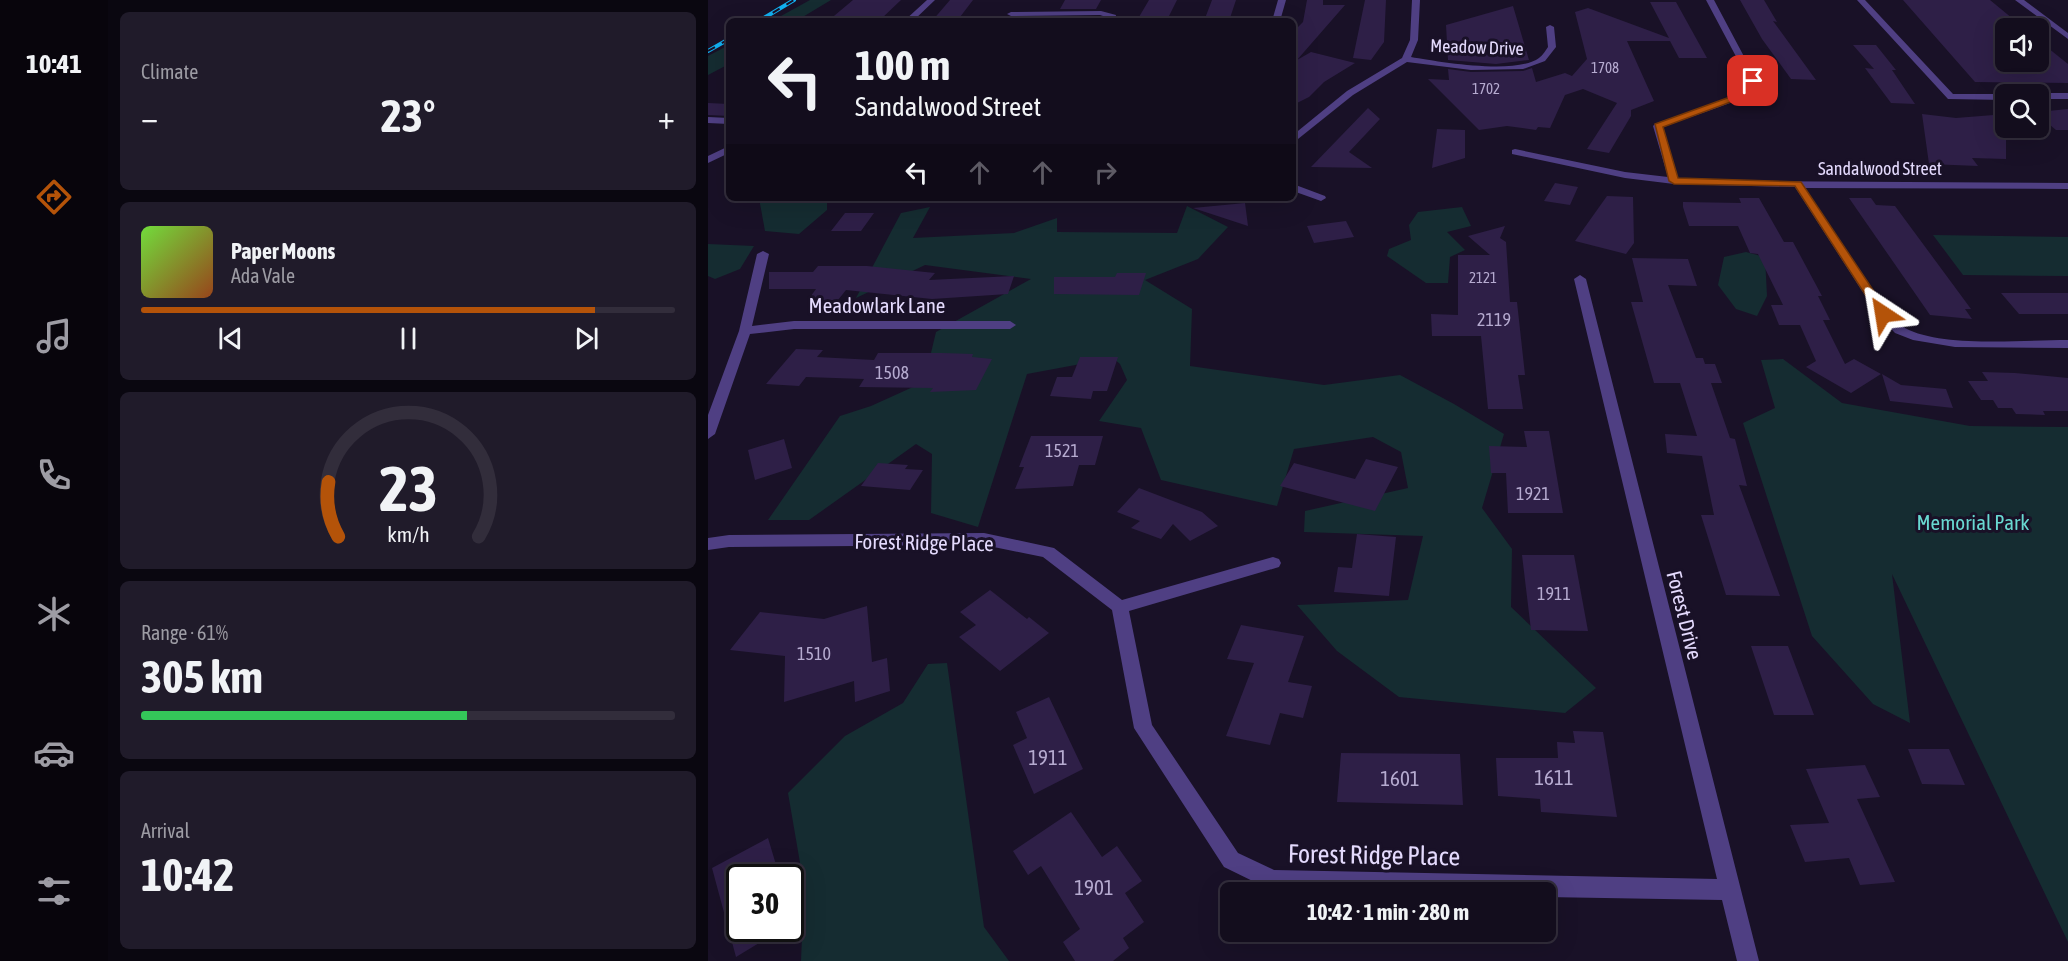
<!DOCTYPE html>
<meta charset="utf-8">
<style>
:root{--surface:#130d1d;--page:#201b2a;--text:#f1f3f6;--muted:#9d9ca4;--line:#322d3b;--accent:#b45309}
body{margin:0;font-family:"Asap Condensed",sans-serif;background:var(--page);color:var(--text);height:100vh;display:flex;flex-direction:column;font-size:22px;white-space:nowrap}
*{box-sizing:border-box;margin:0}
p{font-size:20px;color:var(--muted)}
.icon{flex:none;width:33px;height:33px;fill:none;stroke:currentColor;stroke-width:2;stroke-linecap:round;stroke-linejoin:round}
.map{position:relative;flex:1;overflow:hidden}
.side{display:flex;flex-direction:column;gap:12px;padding:12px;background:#0a0710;width:600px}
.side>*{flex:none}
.hud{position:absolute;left:18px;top:18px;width:570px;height:183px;border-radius:9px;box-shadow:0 6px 24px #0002,0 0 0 2px var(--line);background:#130d1d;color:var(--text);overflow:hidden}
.tools{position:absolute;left:1287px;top:18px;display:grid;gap:12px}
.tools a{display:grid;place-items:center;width:54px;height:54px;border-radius:9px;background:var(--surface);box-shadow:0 6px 24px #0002,0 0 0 2px var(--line);font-size:30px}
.speed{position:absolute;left:18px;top:864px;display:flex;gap:12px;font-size:30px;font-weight:700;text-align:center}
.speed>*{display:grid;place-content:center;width:78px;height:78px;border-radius:50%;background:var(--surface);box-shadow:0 6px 24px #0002,0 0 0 2px var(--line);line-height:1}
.speed .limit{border:3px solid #111;border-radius:9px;background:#fff;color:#111}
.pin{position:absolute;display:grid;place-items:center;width:51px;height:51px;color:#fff;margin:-26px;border-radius:12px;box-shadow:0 3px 9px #0006}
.me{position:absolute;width:66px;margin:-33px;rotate:327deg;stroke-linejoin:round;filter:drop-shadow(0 0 4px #0008)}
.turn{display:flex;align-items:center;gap:21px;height:126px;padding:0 30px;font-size:27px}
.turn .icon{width:78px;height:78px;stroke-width:2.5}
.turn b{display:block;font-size:42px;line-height:51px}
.lanes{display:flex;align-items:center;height:57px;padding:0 30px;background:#0003;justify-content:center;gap:30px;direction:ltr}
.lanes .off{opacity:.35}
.big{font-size:45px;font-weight:700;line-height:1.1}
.side .widget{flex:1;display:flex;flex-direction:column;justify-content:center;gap:9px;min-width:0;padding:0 21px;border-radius:9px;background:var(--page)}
.side .dial{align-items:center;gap:0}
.dial svg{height:156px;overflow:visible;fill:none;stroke:var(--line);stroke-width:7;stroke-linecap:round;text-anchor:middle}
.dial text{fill:var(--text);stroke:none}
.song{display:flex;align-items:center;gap:18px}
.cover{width:72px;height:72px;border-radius:9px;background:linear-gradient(135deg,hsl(100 70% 55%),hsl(20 70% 35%))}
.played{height:6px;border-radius:3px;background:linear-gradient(90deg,var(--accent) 85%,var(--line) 85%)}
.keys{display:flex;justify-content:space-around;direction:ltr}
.heat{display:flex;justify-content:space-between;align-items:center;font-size:33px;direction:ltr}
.charge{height:9px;border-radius:4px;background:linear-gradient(90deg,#34c759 61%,var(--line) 0)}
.trip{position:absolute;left:512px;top:882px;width:336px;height:60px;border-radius:9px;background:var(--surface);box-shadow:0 6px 24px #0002,0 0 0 2px var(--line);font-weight:700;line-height:60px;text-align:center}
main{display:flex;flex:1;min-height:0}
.menu{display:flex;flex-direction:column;width:108px;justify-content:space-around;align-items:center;background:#08050c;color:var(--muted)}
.menu .icon{width:42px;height:42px}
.menu .active{color:var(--accent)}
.menu b{font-size:27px;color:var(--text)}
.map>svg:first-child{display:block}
.green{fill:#152c31}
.building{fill:#2e1f47}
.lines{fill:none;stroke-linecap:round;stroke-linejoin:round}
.lane{stroke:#4f3f83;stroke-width:6}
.street{fill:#4f3f83;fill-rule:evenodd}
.rail-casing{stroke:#12b0f0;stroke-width:4}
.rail{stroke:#191127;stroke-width:2;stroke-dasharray:8;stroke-linecap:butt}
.route{fill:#b45309;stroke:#753606;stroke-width:1.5}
.labels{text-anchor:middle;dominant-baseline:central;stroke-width:6;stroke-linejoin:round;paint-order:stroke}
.far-number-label{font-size:15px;fill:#b6abd0}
.far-street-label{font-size:18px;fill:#e4dafd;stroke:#191127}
.number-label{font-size:18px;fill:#b6abd0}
.street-label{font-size:21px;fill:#e4dafd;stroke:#191127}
.park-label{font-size:21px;fill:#69d9d2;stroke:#191127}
.near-number-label{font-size:21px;fill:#b6abd0}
.near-street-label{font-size:26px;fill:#e4dafd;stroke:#191127}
</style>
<main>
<nav class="menu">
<b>10:41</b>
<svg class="icon active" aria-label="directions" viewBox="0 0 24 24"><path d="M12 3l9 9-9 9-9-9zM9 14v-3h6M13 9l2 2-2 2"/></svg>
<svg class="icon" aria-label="music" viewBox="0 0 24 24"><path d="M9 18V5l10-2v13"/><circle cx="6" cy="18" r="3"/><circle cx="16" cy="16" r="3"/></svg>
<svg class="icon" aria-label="phone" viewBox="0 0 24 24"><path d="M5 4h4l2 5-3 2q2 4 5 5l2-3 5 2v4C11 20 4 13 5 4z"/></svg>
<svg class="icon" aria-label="climate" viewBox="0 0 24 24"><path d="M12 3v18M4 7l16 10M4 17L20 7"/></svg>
<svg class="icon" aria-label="car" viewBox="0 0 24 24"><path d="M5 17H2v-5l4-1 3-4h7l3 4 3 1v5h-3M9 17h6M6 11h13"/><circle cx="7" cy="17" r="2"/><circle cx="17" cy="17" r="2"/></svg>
<svg class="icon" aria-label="filters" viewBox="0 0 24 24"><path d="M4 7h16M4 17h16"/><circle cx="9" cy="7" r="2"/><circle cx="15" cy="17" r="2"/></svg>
</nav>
<section class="side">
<div class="widget"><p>Climate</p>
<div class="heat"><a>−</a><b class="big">23°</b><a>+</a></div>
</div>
<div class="widget">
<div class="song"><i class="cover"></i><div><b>Paper Moons</b><p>Ada Vale</p></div></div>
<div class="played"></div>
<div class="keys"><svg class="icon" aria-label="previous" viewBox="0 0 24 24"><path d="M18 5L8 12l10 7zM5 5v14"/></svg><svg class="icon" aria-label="pause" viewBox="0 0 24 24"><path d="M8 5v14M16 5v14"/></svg><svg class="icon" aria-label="next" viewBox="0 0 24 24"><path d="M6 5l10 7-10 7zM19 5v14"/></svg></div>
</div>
<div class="widget dial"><svg viewBox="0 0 100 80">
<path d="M14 69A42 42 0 1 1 86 69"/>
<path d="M14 69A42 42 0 0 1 9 41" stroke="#b45309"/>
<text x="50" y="56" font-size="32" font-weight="700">23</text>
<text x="50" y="72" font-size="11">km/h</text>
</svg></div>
<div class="widget"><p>Range · 61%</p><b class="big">305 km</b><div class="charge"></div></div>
<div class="widget"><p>Arrival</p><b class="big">10:42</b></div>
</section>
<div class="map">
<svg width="1360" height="961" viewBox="0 0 1360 961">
<rect width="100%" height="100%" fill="#191127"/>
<!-- green -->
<path class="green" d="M102 0H123L88 21H64Z
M21 45V64L0 75V56Z
M51 198H119V210L91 234 57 231Z
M479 206 520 227 490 259 437 280 484 309 482 366 616 385 692 375 746 404 796 434 774 508 804 549 803 607 888 688 857 713 691 697 629 651 589 605 700 600 715 536 596 532 597 511 700 488 693 452 665 437 586 449 569 506 453 480 433 428 391 421 419 380 412 364 405 358 319 374 270 527 223 513 224 454 208 444 101 520H60L132 416 163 406 216 382 228 332 323 279 217 265 148 298 193 213 222 207 205 238 306 233 349 218V232L469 233Z
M754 207 763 226 739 232 757 250 742 257 740 283H718L679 256 681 249 703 240 701 225 710 212Z
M1225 235 1360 237V276L1255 275Z
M0 244 46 246 32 269 7 279 0 276Z
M1038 252 1057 257 1059 296 1049 316 1028 309 1010 285 1016 257Z
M1075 359 1134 403 1262 426 1360 427V942L1184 574 1202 723 1165 704 1104 636 1035 423 1067 408 1053 360Z
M239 663 276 927 301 961H93L96 886 80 793 137 736 195 703 220 664Z"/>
<!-- building -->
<path class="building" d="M145 0H193L173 19 120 21Z
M242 0H265L249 21H224Z
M357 0H393L388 9H352Z
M441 0H469L460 18 431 17Z
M504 0H528L521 21H496Z
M599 0H615V5H637L589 60 603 52 647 63 616 82 601 97 585 105V32L595 22Z
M657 0H678L676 42 663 60 645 58Z
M1032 0H1056L1069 22 1065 21 1108 80 1083 79 1054 39Z
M1195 0H1282L1316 28H1298V62H1330V40L1360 64V83L1267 82Z
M942 2H968L999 58H971L962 41H919L946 101 923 110V116L901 153 879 149 909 103 875 89 857 95 842 128 830 127 828 130 799 126 771 130 720 79 741 80 740 69 763 72 815 71 824 68 828 82 857 73 864 76 879 59 867 12 880 8 961 38Z
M805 6 821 60 788 64 740 60 738 25Z
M1145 45H1168L1188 70H1184L1207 104 1183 103 1157 68 1166 69Z
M0 103 21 104V116L0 115Z
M660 108 672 119 641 152 664 168 603 167Z
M1360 109V130H1348L1330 115V112Z
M1214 114 1248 118 1298 114V159L1264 158 1270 166 1221 164Z
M729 129 757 130V158L724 168Z
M847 183 870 187 862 205 836 201Z
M899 196 925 197 926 243 918 254 867 241Z
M1031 198H1051L1076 242H1085L1114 296H1110L1122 320H1115L1137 364 1146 359 1173 374 1143 393 1098 367 1108 361 1092 325H1071L1063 305H1075L1050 254 1042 253 1030 226H981L975 207V202L1033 203Z
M1141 198H1163L1168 205 1187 206 1263 309H1257L1264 319 1222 315Z
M537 203 540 226 485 208Z
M137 213H166L153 231H123Z
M638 221 646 237 606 243 599 226Z
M797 226 792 238 798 242 802 302H809L817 375H810L815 409H780L773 336H724L723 314 750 315V255H782L760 236Z
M924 258 980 259 989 286 960 285 988 358H995L997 364H1007L1014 383H1003L1022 438 1027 439 1039 486 1031 485 1072 596 1018 595 993 515H1006L994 456 959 453 957 434 989 436 972 383H946L923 302H935Z
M110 266H159L227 273 221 280 306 276 300 294 224 299 138 290 130 300H100L108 289H61V272H105Z
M409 273H438L431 295 346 294V277H407Z
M1293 293H1360V314H1311Z
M88 349 115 350 109 357 166 360 170 353H234L265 354 264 357 284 359 268 390 222 392 225 388 151 387 156 379 98 377 91 386 58 384Z
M372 357H410L399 391H385L383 399 342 396 349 377H364Z
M1274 372 1307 373 1360 378V411H1335L1337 415 1308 414 1304 408H1290L1285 400H1273L1260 381H1280Z
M1174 374 1193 385 1238 389 1245 408 1182 401Z
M816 431H841L855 513H800L798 473H783L781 446 819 447Z
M323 436H395L387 465H371L365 486 307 489 316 467H311Z
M76 439 84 468 47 480 40 450Z
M658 459 690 467 667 511 572 486 586 463 647 479Z
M170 463 200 465 197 469 215 470 202 490 153 486Z
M431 488 494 512 510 526 482 541 465 524 453 539 423 528 432 521 409 512Z
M649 534 688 537 681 596 626 592 630 567 644 568Z
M814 555H866L880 631 823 630Z
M282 590 319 619 321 617 341 633 292 671 251 637 268 625 252 612Z
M159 606 164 662 179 658 182 691 147 702 146 681 76 702 77 656 22 650 52 612 116 619Z
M533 625 596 636 580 682 604 686 595 718 572 713 562 745 518 736 546 663 519 659Z
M1043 646H1080L1106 715H1066Z
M341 697 375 769 326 794 305 745 319 738 308 712Z
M865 731 895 732 909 817 833 812 832 799 790 796 788 758H850L849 742 867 743Z
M1200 749H1241L1257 785 1214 784Z
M633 753 752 754 755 805 629 802Z
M1157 765 1172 797 1149 799 1187 882 1152 885 1141 858 1097 862 1082 825 1121 823 1098 769Z
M363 812 394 857 409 846 434 881 417 893 436 922 415 938 421 948 405 961H367L355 942 372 929 333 866 320 875 305 851Z
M60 838 72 878H32V928H76L28 957 4 868Z"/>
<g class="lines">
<!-- lane -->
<path class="lane" d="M0 120 21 121"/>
<!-- street -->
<path class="street" d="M219 0H227L205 21H196Z
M570 0H578L572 21H564Z
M704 0H712L710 40 703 57C732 62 808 75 831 58 835 55 838 50 840 47L838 27 842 25 846 27 848 47 837 61 815 69 763 70 699 62 645 95 585 143V135L639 91 694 58 702 40Z
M998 0H1006L1049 81 1039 97 955 127 970 178 1030 181 1360 183V189L1097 188 1180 312C1185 317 1190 324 1197 328 1234 348 1316 340 1360 340V348L1247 347 1205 340 1187 333 1169 314 1087 187 966 184 917 178 804 154V150L807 149 917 172 960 177 945 126 947 124 1033 93 1041 81Z
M1149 0H1157L1245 94H1298V100L1240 99Z
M1307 0H1316L1360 33V39Z
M393 11 408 15 407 21H399L401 18 392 15 303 16 299 14 303 12Z
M1330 93H1360V99H1330V94H1327Z
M21 146V153L0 163V156Z
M585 184 617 196 618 198 613 201 585 191Z
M55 251 61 254 44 326 86 321H302L308 325 302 329H86L42 334 7 434 0 439V415L31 331 49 254Z
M872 275 878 279 1051 961H1029L1014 900 837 897V892L565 891 516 867 426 728 404 610 335 557 276 545 21 547 0 550V538L21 535 276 533 346 548 414 600 565 557 571 559 573 563 571 567 421 611 444 725 530 853 566 870 1009 879 866 279Z"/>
<defs>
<path id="rail" d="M51 21 86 0
M0 51 21 39"/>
</defs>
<!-- rail casing -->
<use href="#rail" class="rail-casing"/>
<!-- rail -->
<use href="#rail" class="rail"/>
</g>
<!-- route -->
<path class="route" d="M1045 78 1049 81 1039 96 955 127 970 178 1093 182 1181 314 1179 316H1171L1087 186 966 184 961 181 947 124 1033 93Z"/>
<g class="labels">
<!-- far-number labels -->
<g class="far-number-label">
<text x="897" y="67">1708</text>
<text x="778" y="88">1702</text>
<text x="775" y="277">2121</text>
</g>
<!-- far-street labels -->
<g class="far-street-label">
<text transform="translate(769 47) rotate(2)">Meadow Drive</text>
<text x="1172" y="168">Sandalwood Street</text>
</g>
<!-- number labels -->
<g class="number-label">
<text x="786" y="319">2119</text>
<text x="184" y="372">1508</text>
<text x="354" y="450">1521</text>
<text x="825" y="493">1921</text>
<text x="846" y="593">1911</text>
<text x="106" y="653">1510</text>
</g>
<!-- street labels -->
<g class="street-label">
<text x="169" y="305">Meadowlark Lane</text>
<text transform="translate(216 542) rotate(1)">Forest Ridge Place</text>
<text transform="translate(977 615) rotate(76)">Forest Drive</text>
</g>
<!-- park labels -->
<g class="park-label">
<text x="1265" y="522">Memorial Park</text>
</g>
<!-- near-number labels -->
<g class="near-number-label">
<text x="340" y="757">1911</text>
<text x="846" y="777">1611</text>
<text x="692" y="778">1601</text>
<text x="386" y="887">1901</text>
</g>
<!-- near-street labels -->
<g class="near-street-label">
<text transform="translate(666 855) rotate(1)">Forest Ridge Place</text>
</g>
</g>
</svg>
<div class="tools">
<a><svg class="icon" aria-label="sound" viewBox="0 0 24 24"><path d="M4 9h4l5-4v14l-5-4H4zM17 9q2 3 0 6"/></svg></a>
<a><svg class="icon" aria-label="search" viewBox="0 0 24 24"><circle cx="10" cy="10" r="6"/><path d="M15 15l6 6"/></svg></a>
</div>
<div class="speed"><div class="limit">30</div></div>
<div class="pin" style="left:1045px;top:81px;background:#d93025"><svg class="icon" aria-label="arrive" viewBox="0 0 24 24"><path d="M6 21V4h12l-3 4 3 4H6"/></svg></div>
<svg class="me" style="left:1175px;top:314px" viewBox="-20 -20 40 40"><path d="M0-17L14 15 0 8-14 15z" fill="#b45309" stroke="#fff" stroke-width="4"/></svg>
<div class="trip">10:42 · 1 min · 280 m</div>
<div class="hud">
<div class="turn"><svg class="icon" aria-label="left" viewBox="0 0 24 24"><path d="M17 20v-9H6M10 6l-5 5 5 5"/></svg><div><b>100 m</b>Sandalwood Street</div></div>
<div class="lanes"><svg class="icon" aria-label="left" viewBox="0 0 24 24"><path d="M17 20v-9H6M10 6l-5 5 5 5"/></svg><svg class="icon off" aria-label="ahead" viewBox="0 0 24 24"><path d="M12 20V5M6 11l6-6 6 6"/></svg><svg class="icon off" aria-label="ahead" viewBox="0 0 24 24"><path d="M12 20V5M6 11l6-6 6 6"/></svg><svg class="icon off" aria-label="right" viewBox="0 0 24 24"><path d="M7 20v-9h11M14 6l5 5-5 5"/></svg></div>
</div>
</div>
</main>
